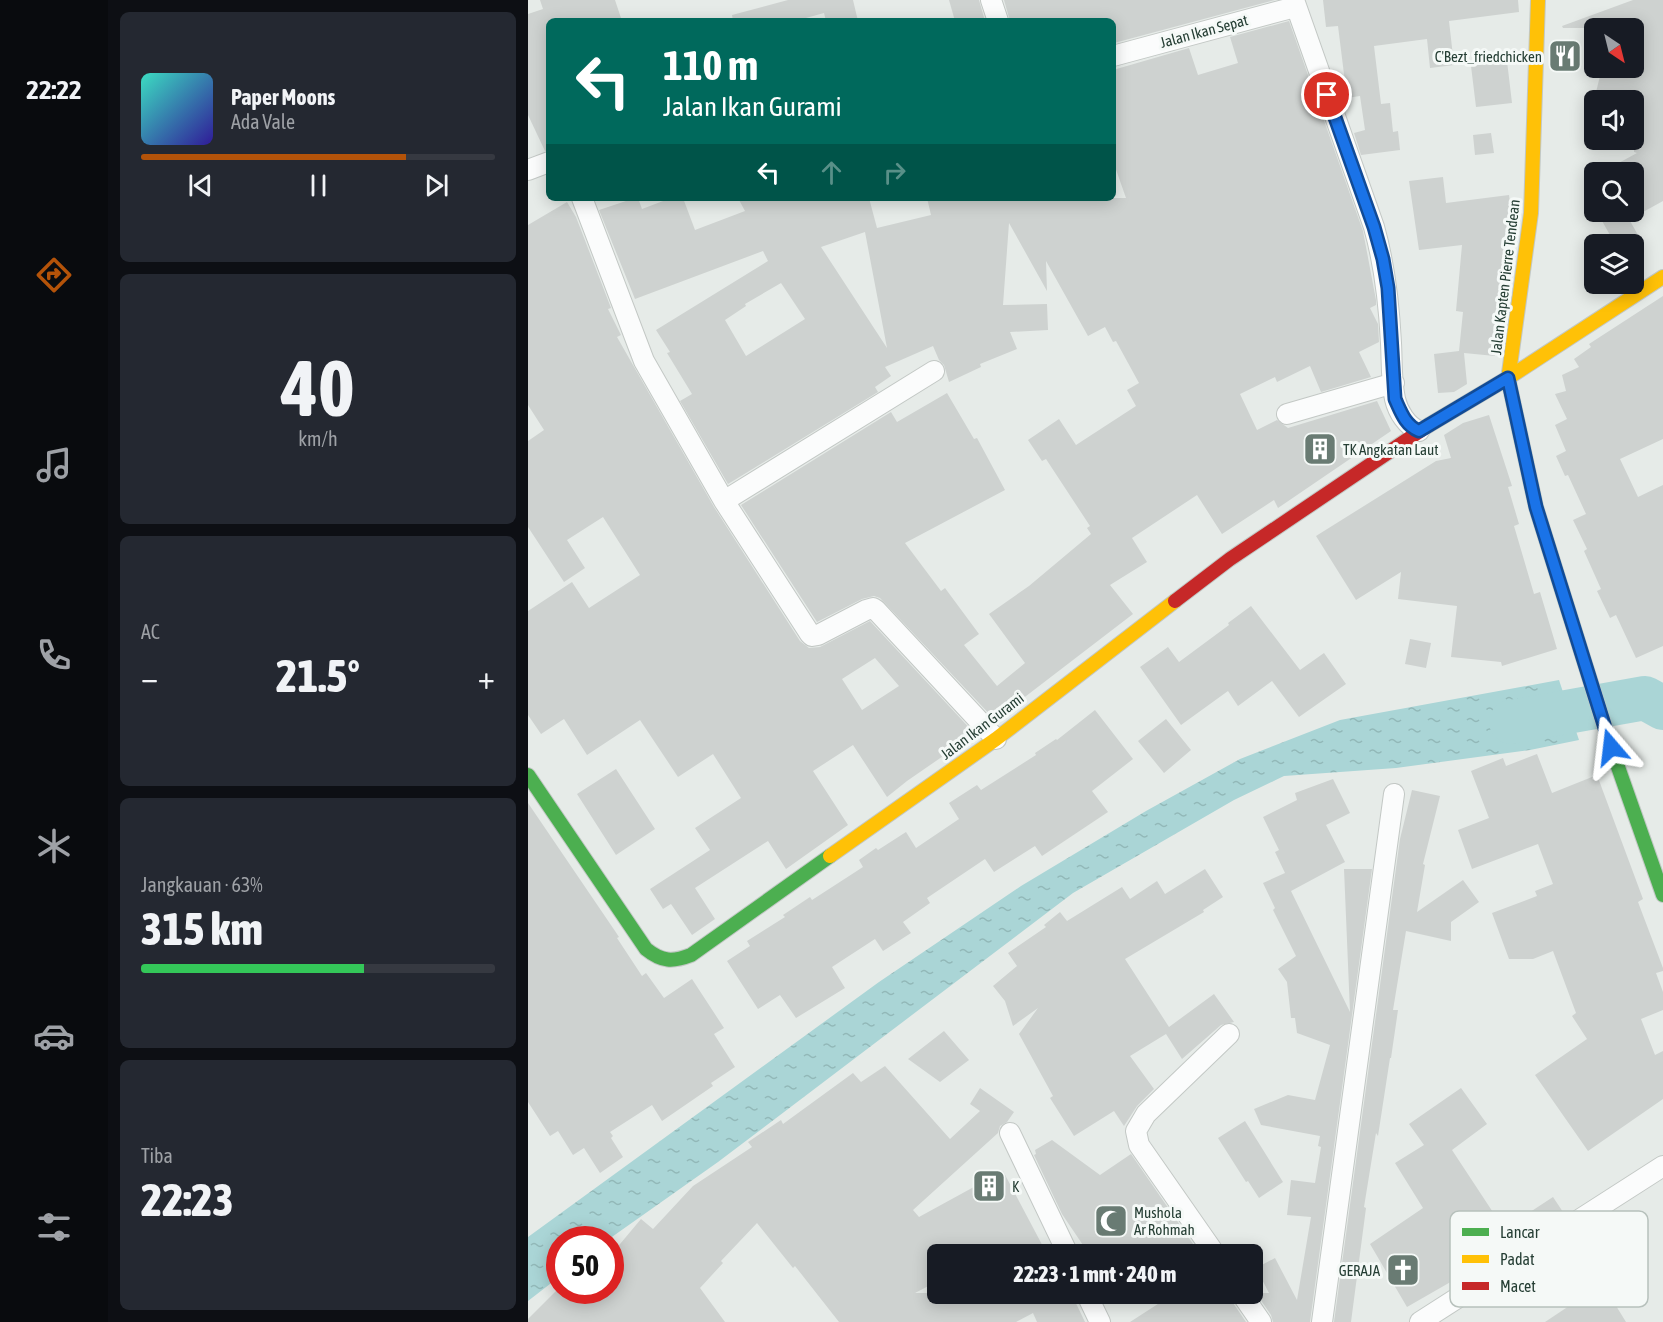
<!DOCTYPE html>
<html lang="id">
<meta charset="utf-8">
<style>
:root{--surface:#171b24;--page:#242831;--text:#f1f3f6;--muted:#9ea1a6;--line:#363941;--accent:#b45309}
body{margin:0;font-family:"Asap Condensed",sans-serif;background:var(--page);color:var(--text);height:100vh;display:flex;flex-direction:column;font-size:22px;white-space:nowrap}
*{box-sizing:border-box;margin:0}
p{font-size:20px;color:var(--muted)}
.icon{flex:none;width:33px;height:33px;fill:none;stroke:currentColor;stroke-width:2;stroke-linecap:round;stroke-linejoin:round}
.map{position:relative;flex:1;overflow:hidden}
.sheet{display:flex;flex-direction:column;gap:12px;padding:12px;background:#0d0f14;width:420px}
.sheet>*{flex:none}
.hud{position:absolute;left:18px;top:18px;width:570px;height:183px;border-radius:9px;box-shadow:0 3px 15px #0003;background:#00695c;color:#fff;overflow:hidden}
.needle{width:39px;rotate:145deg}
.fabs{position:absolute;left:1056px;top:18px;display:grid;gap:12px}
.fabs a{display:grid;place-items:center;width:60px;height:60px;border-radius:9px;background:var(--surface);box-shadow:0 3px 15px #0003;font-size:30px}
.speed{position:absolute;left:18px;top:1226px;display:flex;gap:12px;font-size:30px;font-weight:700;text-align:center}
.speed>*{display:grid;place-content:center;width:78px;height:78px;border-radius:50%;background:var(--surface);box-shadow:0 3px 15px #0003;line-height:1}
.speed .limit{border:9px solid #d22;background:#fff;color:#111}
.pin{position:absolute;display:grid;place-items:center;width:51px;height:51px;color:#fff;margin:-26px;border:3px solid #fff;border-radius:50%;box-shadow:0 2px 6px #0007}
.me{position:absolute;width:66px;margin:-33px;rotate:343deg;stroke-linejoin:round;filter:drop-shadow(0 0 4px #0008)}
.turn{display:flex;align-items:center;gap:21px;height:126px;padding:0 18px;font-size:27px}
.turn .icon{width:78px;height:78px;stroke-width:2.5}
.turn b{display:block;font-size:42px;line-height:51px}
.lanes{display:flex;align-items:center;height:57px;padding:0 18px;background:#0003;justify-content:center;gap:30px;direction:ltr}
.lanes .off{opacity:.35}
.big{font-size:45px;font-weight:800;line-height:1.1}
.sheet .tile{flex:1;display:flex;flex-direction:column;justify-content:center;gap:9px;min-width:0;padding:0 21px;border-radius:9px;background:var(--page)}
.sheet .dial{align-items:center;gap:0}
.dial b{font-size:78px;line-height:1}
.song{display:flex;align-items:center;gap:18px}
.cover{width:72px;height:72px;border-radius:9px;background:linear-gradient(135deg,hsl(170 70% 55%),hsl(250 70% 35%))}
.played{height:6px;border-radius:3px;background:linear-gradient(90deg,var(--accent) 75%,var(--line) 75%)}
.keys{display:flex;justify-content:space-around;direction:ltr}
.heat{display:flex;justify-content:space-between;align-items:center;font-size:33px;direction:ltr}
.charge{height:9px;border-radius:4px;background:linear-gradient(90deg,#34c759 63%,var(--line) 0)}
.trip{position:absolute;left:399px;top:1244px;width:336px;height:60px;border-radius:9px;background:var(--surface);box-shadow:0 3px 15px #0003;font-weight:800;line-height:60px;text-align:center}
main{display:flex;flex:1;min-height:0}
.menu{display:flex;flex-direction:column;width:108px;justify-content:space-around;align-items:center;background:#090b0e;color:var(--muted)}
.menu .icon{width:42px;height:42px}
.menu .on{color:var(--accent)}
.menu b{font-size:27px;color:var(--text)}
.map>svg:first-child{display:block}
.water{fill:url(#water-ripples)}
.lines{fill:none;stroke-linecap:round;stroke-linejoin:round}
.river{stroke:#aad5d6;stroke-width:44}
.building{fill:#ced2d0;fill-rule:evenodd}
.street-casing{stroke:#c3c8c5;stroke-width:22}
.fast-casing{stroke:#c2c8c5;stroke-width:16}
.slow-casing{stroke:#c2c8c5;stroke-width:16}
.jam-casing{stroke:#c2c8c5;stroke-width:16}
.street{stroke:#fbfcfc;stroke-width:20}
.fast{stroke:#4caf50;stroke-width:14}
.slow{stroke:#ffc107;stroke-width:14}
.jam{stroke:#c62828;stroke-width:14}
.route-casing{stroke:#114b97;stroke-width:15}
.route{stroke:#1a73e8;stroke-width:10}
.labels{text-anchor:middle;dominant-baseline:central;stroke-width:6;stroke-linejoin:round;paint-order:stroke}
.street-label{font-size:15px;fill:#253e34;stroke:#f5f9f7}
.poi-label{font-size:15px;fill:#253e34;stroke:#f5f9f7;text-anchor:start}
.key{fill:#f5f9f7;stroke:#b7c1bc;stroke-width:1.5}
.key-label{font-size:16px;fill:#253e34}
</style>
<main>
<nav class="menu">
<b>22:22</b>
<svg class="icon on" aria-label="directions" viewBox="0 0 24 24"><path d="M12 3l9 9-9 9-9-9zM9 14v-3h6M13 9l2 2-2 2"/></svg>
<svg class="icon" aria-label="music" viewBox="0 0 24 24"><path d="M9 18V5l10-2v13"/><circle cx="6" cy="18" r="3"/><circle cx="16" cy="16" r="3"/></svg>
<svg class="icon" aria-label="phone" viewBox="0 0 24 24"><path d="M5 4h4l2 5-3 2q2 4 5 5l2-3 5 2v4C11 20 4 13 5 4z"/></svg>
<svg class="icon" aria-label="climate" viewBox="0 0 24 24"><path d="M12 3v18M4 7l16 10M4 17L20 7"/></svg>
<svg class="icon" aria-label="car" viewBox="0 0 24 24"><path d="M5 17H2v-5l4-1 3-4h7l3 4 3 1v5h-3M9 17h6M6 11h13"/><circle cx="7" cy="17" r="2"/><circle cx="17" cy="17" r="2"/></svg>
<svg class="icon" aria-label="filters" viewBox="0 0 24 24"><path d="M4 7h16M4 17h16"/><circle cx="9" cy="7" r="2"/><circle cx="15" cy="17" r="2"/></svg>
</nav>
<section class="sheet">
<div class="tile">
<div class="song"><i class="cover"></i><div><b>Paper Moons</b><p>Ada Vale</p></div></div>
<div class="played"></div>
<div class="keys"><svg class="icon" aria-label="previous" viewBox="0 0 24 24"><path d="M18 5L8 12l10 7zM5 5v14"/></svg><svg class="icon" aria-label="pause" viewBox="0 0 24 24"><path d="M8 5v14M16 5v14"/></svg><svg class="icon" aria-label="next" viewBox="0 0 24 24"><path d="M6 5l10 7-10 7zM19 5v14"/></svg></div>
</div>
<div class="tile dial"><b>40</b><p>km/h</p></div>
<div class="tile"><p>AC</p>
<div class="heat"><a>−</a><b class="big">21.5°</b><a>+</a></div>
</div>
<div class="tile"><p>Jangkauan · 63%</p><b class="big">315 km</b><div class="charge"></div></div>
<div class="tile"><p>Tiba</p><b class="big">22:23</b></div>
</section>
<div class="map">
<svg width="1135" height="1322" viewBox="0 0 1135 1322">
<defs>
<pattern id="water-ripples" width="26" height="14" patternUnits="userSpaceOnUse" patternTransform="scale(1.5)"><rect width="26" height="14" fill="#aad5d6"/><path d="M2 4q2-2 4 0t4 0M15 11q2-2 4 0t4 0" fill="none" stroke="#92b8b8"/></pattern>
</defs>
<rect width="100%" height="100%" fill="#e6ebe8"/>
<!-- water -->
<path class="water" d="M1031 680 1051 740 1002 750 868 768 756 776 706 800 545 893 190 1162 81 1239H32L31 1277 0 1301V1237L351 982 493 886 618 811 712 759 812 720Z"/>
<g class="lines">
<!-- river -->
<path class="river" d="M983 722 1117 698 1135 708"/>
</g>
<!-- building -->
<path class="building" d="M12 0H87L94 21H21V150L17 151 0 115V14L15 9Z
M260 0H325L330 21H298L296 13 267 21H205L204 15Z
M421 0H451L457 21H427Z
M476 0H747L586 43 585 21H482Z
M795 0H990L991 12 921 21 926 65 902 68 899 39 846 46 853 104 862 103 865 132 870 131 872 150 833 155 826 133 837 130 832 96 819 98 810 26 798 27Z
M1105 0H1135V201L1106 217V172H1074L1109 153 1106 152V100H1066L1074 68H1106V28H1035L1034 26Z
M761 21 835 231 848 300V305L842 308 850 324 851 342 831 352 843 377 793 392 782 366 749 382 747 377 712 394 729 430 749 420 760 428 849 401 863 431 750 508 746 500 694 534 669 495 604 538 619 562 582 585 605 614 467 720 352 598 346 596 334 599 289 622 213 505 363 412 369 422 419 393 446 439 449 438 477 490 377 543 413 591 417 588 451 634 436 645 469 686 497 663 461 614 501 586 563 534 559 528 562 526 518 459 514 461 500 440 531 419 548 445 608 406 599 390 611 383 588 341 585 342 577 327 560 336 518 261 519 291 481 223 475 305 519 304 520 330 482 332 489 349 452 364 453 367 421 382 416 365 411 360 405 346 357 367 363 376 347 387 350 392 200 484 152 401 164 394 139 353 142 352 128 330 240 261 235 251 107 299 71 210 107 198H110L114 209 143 198H155L167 230 217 211 210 198H341L349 228 403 215 399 198H598L585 161V70L661 48 670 75 710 63 702 37ZM337 232 359 348 293 247ZM253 283 277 319 218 356 197 320 218 306 217 304Z
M979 61 984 103 948 107 943 66Z
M963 133 966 153 947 155 945 135Z
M915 177 918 203 981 195 984 219 979 220 982 243 977 244 979 266 967 356 936 353 939 384 926 392 910 393 906 354 931 351 935 312 928 311 934 245 891 250 881 181Z
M39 202 48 217 83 308 80 309 93 335 89 337 186 507 272 641 281 648 292 647 342 621 447 734 379 781 359 797 325 745 285 771 320 825 258 869 240 841 167 888 187 919 164 935 143 904 135 909 122 889 182 850 167 828 213 798 185 754 150 777 112 720 59 755 36 719 13 734 0 715V611L44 582 61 608 112 575 75 517 39 540 57 568 36 582 0 527V441L16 430 0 405V225ZM347 658 371 686 334 710 314 679Z
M1069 212H1097L1115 244H1087Z
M1135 296V439L1092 459 1110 497 1135 485V646L1108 658 1088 615 1082 618 1069 591 1073 589 1056 551 1059 549 1045 520 1058 514 1040 475 1037 476 1028 456 1038 451 1027 425 1039 419 1027 394 1038 391 1034 375 1051 367 1046 359 1063 347 1061 344Z
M961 415 984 486 980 487 991 524 986 526 1006 594 1012 592 1029 649 974 666 973 662 923 657 929 606 870 599 873 572 828 600 788 536 908 461 923 458 916 435 935 423Z
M723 606 772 670 796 653 818 684 771 717 744 681 710 706 700 691 653 725 612 667 640 647 651 662 701 625 700 623Z
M882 639 903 643 898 668 877 664Z
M567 710 605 759 564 791 580 812 514 856 507 846 466 872 457 859 399 898 402 903 375 922 383 933 355 951 347 939 304 967 317 988 268 1018 252 995 230 1009 199 961 222 946 219 941 257 917 255 915 282 897 284 900 335 867 331 860 348 848 350 850 378 832 388 848 431 819 421 803 449 785 453 790 508 755 507 753 528 739 529 740Z
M638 719 663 750 636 773 610 741Z
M1009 754 1024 793 1069 775 1115 899 1110 902 1135 968V971L1128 973 1135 992V1010L1113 1019 1127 1055 1135 1051V1099L1060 1151 1007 1075 1059 1039 1044 1016 1048 1013 1025 951 1005 959H981L964 913 1009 896 1007 891 1025 884 1010 844 944 869 930 830 961 818 943 771 975 758 978 766Z
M88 769 127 829 88 855 49 794Z
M805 779 822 813 798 825 817 862 763 891 822 1012 816 869H844L782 1322H745L743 1315 728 1293H741L728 1268 747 1258 769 1300 783 1217 759 1215 763 1180 787 1183 793 1147 790 1146 792 1136 733 1125 726 1109 760 1095 787 1100 802 1045 769 1033 767 1018H763L759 982 750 969 768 956 745 910 747 908 735 883 757 873 747 852 751 850 735 817 769 800 767 793Z
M884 790 912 796 895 864 897 865 889 912 935 880 951 902 923 922V941L878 931 865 1010H870L863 1058H862L850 1136 848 1133 836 1207 838 1208 823 1322H806L872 839Z
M0 803 87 931 91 937 89 938 114 976 118 973 136 998 164 979 196 1028 186 1034 207 1067 183 1083 185 1086 134 1121 124 1105 82 1132 85 1136 83 1138 95 1157 72 1173 56 1148 45 1155 30 1131 22 1136 0 1102Z
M677 869 695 897 675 910 676 912 597 959 641 1027 686 994 706 1022 693 1025 654 1059 638 1034 602 1056 626 1089 609 1106 596 1126 586 1111 546 1136 522 1098 525 1096 491 1034 510 1008 485 1026 477 1001 465 986 489 966 480 953 518 927 516 925 532 912 539 921 594 887 602 899 629 881 637 894Z
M416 1031 441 1060 412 1082 380 1059Z
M357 1066 422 1139 452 1111 442 1104 452 1088 486 1112 479 1122 472 1126 470 1133 385 1210 391 1217 475 1171 519 1254H410V1281L387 1293H543L557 1322H509L505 1313 488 1322H311L267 1266 265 1268 229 1223 193 1261 195 1263 172 1288 197 1322H0V1319L29 1290H82V1256L113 1219 125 1229 165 1186 224 1147 220 1142 253 1120 255 1124 325 1073 333 1082Z
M933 1088 959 1124 924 1150 976 1229 1025 1197 1037 1215 928 1284 926 1280 879 1307 842 1244 895 1208 867 1163 896 1145 881 1124Z
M717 1121 755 1182 731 1198 720 1181 718 1182 690 1138Z
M524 1140 572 1175 603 1154 672 1254H561L534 1214 506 1155 508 1154 507 1150Z
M1066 1262 1081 1286 1077 1288 1098 1322H1017L1047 1302 1034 1280Z
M627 1293H701L703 1300 718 1322H602L633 1302Z"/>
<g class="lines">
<defs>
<path id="street" d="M463 0 470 21
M766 0 846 227C857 266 861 303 863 343 864 361 863 381 867 399 870 412 879 426 891 431
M585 56 767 7
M0 170 21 162
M54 198 116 361 196 501 282 634 284 636 290 635 338 610 345 608 348 610 468 739
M759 414 866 383
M196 501 406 371
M482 1133 540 1254
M687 1254 611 1145 608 1131 618 1114 701 1034
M558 1293 572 1322
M713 1293 733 1322
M794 1322 866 794
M892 1322 1135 1166"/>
<path id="fast" d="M981 373 980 378 1008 507 1083 747 1135 895
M0 775 118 949C134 962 145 962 163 955L302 856"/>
<path id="slow" d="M981 373 1003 213 1010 0
M901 425 980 378 1135 277
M302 856 468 739 647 601"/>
<path id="jam" d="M647 601 702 559 901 425"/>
</defs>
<!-- street casing -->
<use href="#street" class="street-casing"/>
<!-- fast casing -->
<use href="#fast" class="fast-casing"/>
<!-- slow casing -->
<use href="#slow" class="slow-casing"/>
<!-- jam casing -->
<use href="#jam" class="jam-casing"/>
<!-- street -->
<use href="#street" class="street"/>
<!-- fast -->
<use href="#fast" class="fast"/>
<!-- slow -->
<use href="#slow" class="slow"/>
<!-- jam -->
<use href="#jam" class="jam"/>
</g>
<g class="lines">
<defs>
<path id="route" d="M799 95 846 227 855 259 860 288 867 399C873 412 877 425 891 431L980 378 1008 507 1083 747"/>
</defs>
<!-- route casing -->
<use href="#route" class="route-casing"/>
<!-- route -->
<use href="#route" class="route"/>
</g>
<!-- icons -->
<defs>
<symbol id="restaurant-square" viewBox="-11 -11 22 22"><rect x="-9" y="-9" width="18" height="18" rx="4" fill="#697b73" stroke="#f5f9f7"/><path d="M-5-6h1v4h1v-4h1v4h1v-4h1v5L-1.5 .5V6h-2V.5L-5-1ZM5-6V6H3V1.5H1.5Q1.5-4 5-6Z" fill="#fff"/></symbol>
<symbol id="building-square" viewBox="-11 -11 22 22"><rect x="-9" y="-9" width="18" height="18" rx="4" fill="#697b73" stroke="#f5f9f7"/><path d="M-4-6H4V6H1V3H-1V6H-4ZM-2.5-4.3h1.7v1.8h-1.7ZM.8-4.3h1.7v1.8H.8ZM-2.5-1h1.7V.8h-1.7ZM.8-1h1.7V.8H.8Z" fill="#fff"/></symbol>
<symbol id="mosque-square" viewBox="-11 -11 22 22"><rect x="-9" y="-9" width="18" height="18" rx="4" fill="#697b73" stroke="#f5f9f7"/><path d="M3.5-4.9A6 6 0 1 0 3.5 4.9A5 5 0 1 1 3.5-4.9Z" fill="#fff"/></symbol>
<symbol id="church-square" viewBox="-11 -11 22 22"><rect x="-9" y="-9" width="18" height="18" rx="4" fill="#697b73" stroke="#f5f9f7"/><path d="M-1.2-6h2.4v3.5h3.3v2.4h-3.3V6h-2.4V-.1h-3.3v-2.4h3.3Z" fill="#fff"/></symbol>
</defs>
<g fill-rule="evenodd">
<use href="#restaurant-square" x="1018" y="37" width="38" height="38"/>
<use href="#building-square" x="773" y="430" width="38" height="38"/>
<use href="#building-square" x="442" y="1167" width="38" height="38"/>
<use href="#mosque-square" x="564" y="1202" width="38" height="38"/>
<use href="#church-square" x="856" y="1251" width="38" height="38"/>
</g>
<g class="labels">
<!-- street labels -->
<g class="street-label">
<text transform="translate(676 31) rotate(-15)">Jalan Ikan Sepat</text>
<text transform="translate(977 277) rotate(-83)">Jalan Kapten Pierre Tendean</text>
<text transform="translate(454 726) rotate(-37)">Jalan Ikan Gurami</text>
</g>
<!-- poi labels -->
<g class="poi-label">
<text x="1014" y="56" text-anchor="end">C'Bezt_friedchicken</text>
<text x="815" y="449">TK Angkatan Laut</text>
<text x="484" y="1186">K</text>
<text x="606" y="1212">Mushola<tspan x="606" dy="17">Ar Rohmah</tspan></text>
<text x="852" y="1270" text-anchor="end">GERAJA</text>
</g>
</g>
<!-- legend -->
<rect x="922" y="1211" width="198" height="96" rx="9" class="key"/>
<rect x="934" y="1228" width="27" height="8" fill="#4caf50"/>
<rect x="934" y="1255" width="27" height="8" fill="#ffc107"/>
<rect x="934" y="1282" width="27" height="8" fill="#c62828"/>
<g class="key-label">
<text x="972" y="1238">Lancar</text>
<text x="972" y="1265">Padat</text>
<text x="972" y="1292">Macet</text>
</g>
</svg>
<div class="fabs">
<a><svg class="needle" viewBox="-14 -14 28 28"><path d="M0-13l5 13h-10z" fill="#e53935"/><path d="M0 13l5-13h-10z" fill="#9ea1a6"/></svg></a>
<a><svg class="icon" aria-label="sound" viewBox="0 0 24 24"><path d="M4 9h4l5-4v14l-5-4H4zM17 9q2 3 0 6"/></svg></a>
<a><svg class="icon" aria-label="search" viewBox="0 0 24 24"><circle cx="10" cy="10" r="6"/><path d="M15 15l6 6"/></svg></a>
<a><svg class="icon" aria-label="layers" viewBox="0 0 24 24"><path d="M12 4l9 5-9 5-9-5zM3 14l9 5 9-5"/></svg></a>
</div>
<div class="speed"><div class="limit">50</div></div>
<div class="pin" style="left:799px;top:95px;background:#d93025"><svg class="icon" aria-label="arrive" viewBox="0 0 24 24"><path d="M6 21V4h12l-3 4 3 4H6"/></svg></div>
<svg class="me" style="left:1083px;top:747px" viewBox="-20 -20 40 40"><path d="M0-17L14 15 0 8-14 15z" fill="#1a73e8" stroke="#fff" stroke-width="4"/></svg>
<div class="trip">22:23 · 1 mnt · 240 m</div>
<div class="hud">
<div class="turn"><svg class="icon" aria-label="left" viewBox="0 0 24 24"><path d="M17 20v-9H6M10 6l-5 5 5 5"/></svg><div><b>110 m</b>Jalan Ikan Gurami</div></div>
<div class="lanes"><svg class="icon" aria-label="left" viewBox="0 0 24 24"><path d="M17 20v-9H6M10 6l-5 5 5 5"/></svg><svg class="icon off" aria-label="ahead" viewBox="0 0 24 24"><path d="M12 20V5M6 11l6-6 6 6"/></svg><svg class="icon off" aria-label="right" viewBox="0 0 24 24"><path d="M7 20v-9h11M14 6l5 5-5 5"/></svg></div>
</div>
</div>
</main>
